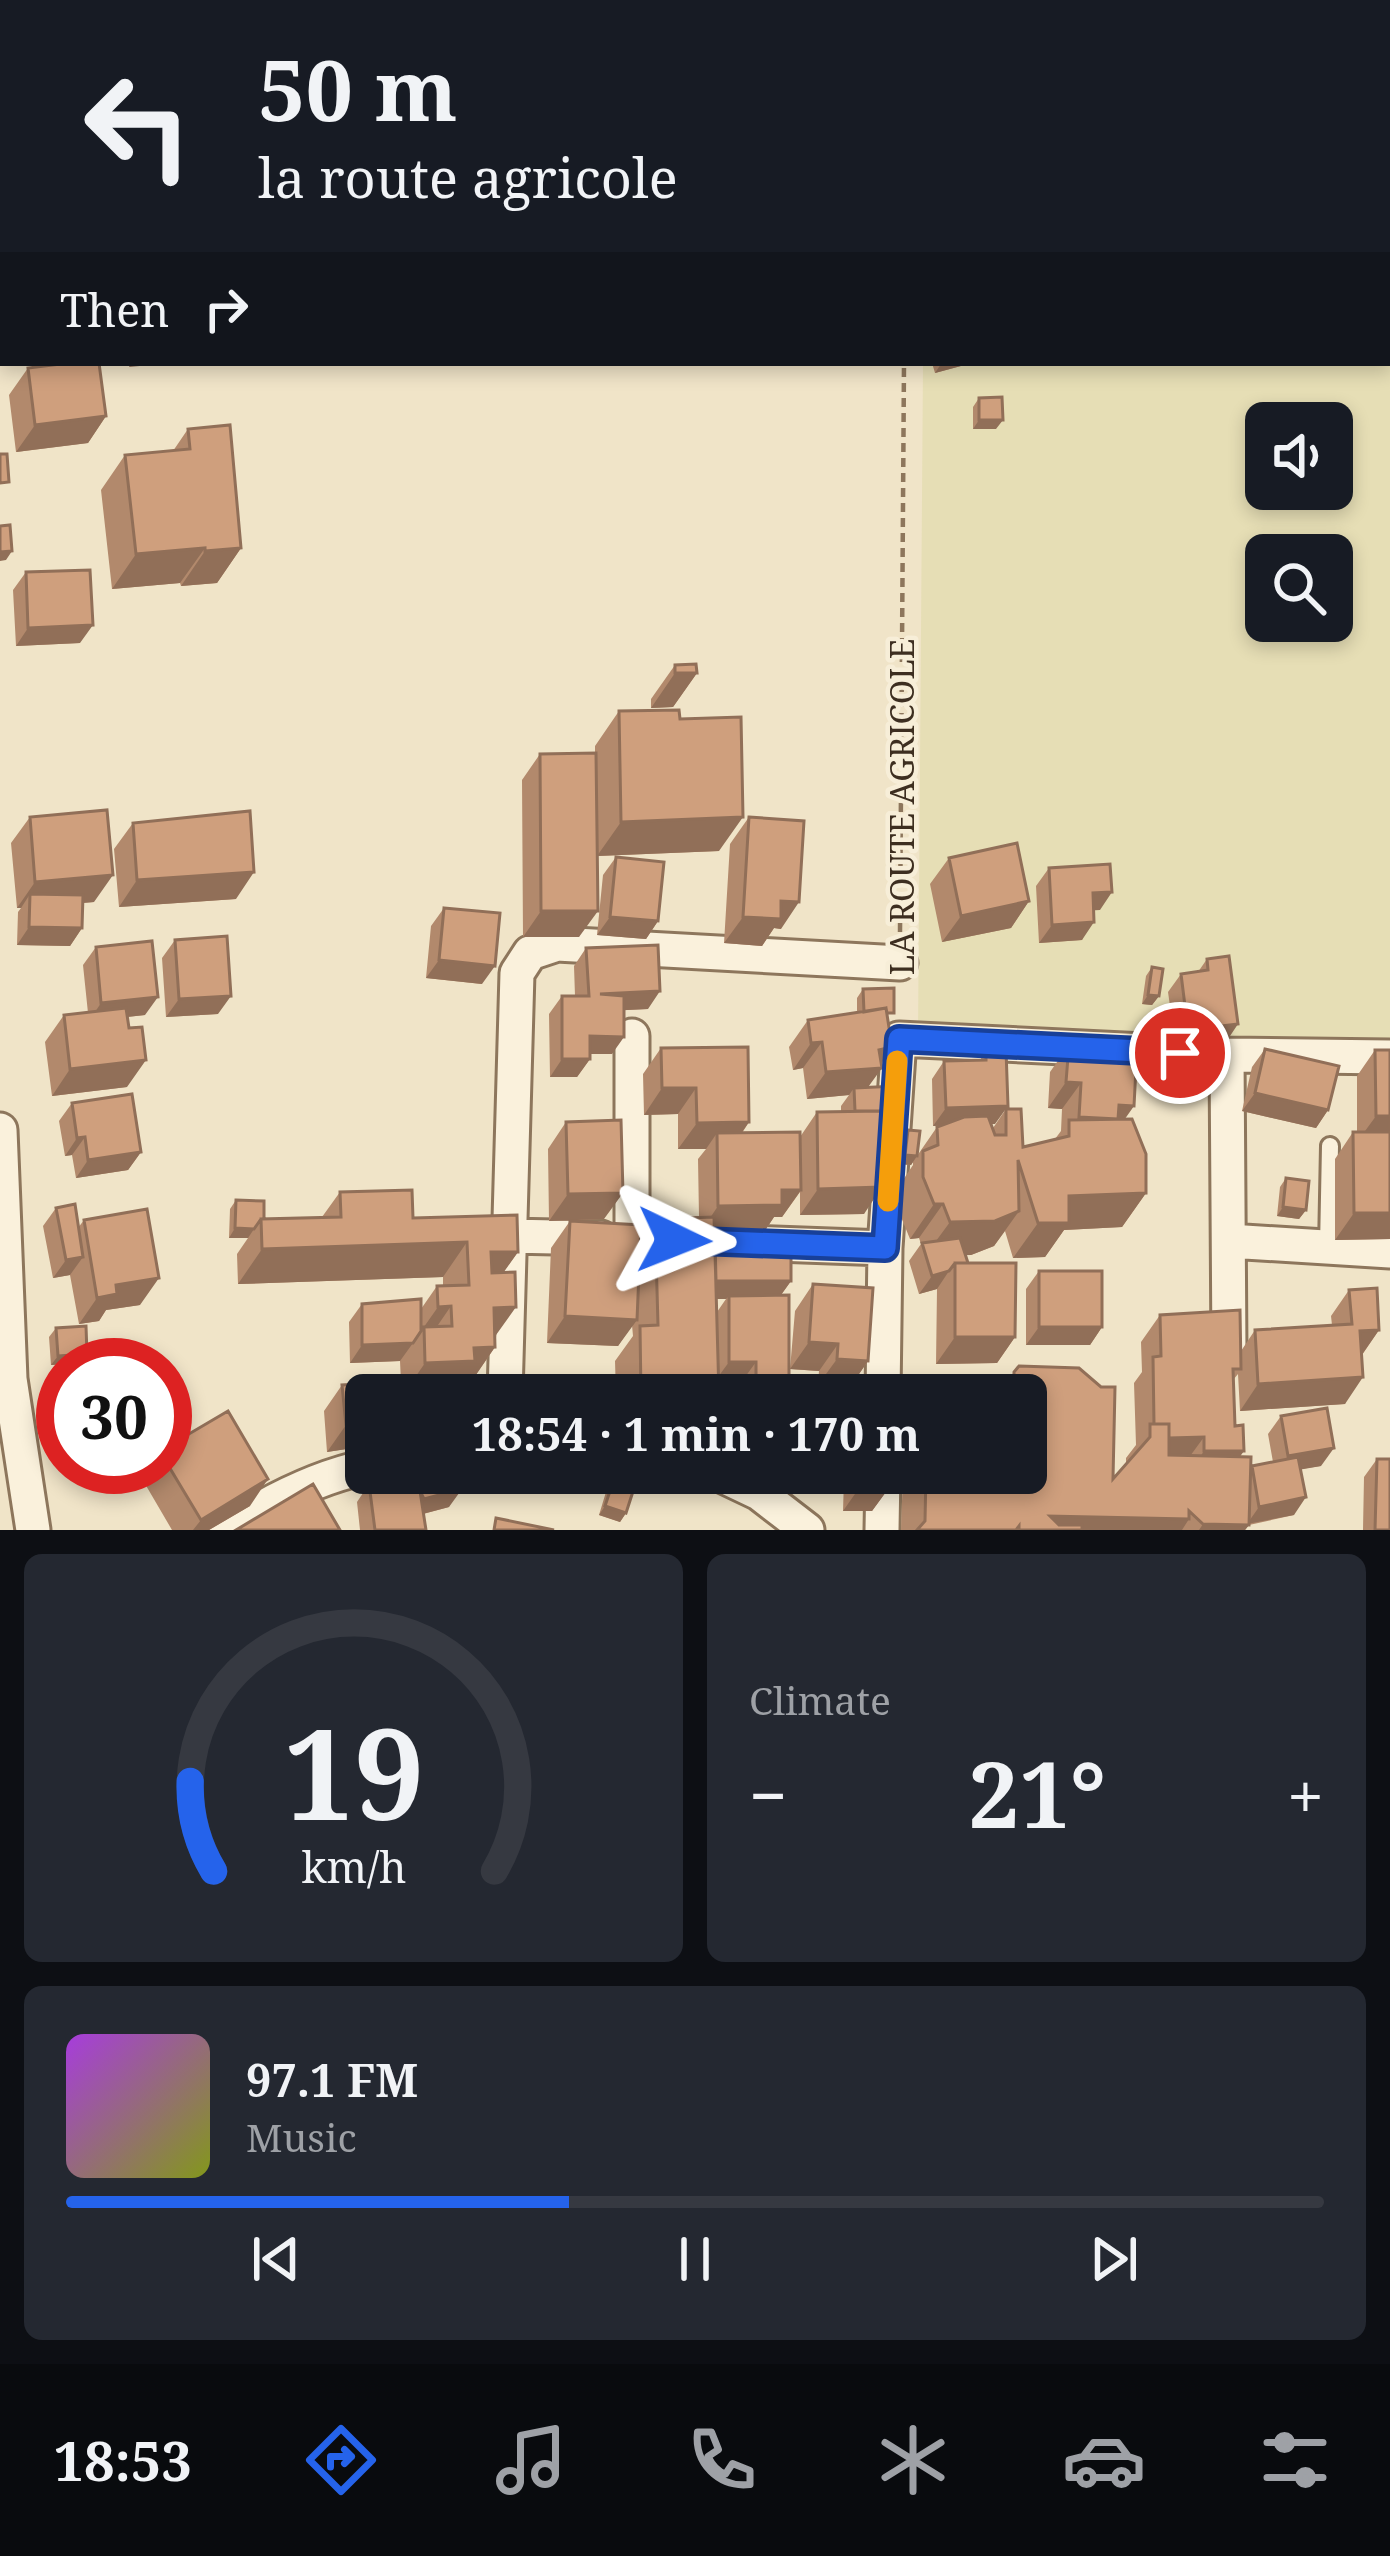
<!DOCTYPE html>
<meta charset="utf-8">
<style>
:root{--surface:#171b24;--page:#242831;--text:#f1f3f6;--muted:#9ea1a6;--line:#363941;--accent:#2563eb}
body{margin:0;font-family:"Noto Serif",serif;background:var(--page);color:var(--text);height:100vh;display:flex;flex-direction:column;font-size:45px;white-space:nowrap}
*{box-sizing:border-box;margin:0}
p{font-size:39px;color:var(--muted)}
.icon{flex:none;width:66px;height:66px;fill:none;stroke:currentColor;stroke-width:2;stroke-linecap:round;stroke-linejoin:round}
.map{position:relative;height:1530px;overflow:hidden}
.drawer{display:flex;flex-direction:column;gap:24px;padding:24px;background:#0d0f14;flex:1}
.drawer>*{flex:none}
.guide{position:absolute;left:0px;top:0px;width:1392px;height:366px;box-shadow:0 6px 18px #0003;background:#171b24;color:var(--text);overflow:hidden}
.controls{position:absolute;left:1245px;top:402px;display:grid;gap:24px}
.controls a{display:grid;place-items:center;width:108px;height:108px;border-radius:18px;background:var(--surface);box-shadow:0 6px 18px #0003;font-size:60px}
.speed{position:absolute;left:36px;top:1338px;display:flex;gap:24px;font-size:60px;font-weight:700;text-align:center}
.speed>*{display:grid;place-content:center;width:156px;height:156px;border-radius:50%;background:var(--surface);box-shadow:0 6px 18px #0003;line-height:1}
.speed .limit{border:18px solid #d22;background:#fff;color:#111}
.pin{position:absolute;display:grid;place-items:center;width:102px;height:102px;color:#fff;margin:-51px;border:6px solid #fff;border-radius:50%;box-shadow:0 3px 12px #0007}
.me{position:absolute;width:132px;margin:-66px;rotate:92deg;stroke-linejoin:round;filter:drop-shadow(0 0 9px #0008)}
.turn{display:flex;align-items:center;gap:42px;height:252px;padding:0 60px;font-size:54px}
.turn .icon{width:156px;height:156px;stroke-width:2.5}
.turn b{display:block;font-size:84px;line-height:102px}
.then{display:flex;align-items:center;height:114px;padding:0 60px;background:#0003;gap:24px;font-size:45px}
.big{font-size:90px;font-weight:700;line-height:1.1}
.drawer .widget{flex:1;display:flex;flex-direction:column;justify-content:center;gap:18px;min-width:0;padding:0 42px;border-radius:18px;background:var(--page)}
.drawer .dial{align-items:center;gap:0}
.dial svg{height:312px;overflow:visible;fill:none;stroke:var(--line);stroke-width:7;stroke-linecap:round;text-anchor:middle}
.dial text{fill:var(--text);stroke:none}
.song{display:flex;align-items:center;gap:36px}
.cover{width:144px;height:144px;border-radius:18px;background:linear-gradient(135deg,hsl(280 70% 55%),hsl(70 70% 35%))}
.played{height:12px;border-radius:6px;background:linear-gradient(90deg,var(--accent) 40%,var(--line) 40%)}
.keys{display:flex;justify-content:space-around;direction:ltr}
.heat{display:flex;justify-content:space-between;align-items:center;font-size:66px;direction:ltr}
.drawer .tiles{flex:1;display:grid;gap:24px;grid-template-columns:1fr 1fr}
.widget:last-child{grid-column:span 2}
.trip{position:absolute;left:345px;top:1374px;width:702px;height:120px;border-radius:18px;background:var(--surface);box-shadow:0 6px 18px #0003;font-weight:700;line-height:120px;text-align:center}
.tab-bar{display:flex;height:192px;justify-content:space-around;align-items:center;background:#090b0e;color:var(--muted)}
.tab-bar .icon{width:84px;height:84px}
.tab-bar .on{color:var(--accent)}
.tab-bar b{font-size:54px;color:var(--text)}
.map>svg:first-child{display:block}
.farmland{fill:#e6deb5;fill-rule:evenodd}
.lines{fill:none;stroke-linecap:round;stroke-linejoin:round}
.lane-casing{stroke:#8d765c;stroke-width:22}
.street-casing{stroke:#8d765c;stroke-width:39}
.path{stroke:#8d765c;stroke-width:4.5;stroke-dasharray:9 6;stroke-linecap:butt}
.lane{stroke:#faf1dc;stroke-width:16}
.street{stroke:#faf1dc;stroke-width:33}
.wall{fill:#b2896c;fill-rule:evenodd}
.shaded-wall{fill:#916f58}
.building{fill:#cf9f7d;stroke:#916f58;stroke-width:3}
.route-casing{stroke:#184099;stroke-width:30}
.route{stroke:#2563eb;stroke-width:21}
.slow{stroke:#f59e0b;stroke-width:21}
.labels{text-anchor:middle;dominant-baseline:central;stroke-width:9;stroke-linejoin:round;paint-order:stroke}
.street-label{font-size:33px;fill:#3d2e20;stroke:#f7eed8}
</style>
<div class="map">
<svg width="1390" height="1530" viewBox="0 0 1390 1530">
<rect width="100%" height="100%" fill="#f0e4c8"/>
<!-- farmland -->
<path class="farmland" d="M67 0H720V3H73Z
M925 0H1390V1053L918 1037 923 363H1389V3ZM1266 423H1332V489H1266ZM1266 555H1332V621H1266Z"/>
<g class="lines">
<defs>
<path id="lane" d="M1328 1248 1330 1146"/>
<path id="street" d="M632 1036V1238
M1227 1055 1229 1353
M0 1130 10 1379 33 1530
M509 1236 601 1238
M1229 1241 1390 1251
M749 1243 885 1248
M505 1395 517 973 530 953 557 944 900 963
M883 1395 885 1248 899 1039 1227 1055 1390 1057
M717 1473 759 1493 807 1530
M225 1530C267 1503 317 1477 366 1467
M882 1530 883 1473"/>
</defs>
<!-- lane casing -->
<use href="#lane" class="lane-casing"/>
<!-- street casing -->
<use href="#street" class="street-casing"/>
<!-- path -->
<path class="path" d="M907 3V0
M900 932 904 363"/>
<!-- lane -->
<use href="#lane" class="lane"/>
<!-- street -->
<use href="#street" class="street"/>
</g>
<!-- wall -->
<path class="wall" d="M932 363H972L935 373Z
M28 368 106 416 88 443 16 452 9 395Z
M979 398 996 429H973V407Z
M188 429 241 548 217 583 181 586 180 583 112 589 101 490 125 455 173 451Z
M26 572 80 643 16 646 13 590Z
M675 665 697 673 673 707 651 708V699Z
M619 711 680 719 719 851 597 856 579 937H523L522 780 540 754 595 753V746Z
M30 817 94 902 83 903 82 928 70 946 17 945 18 912 21 908H17L11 843Z
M749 817 781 929 774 928 762 946 724 943 730 844Z
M133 823 236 899 119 907 114 849Z
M616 857 658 921 646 939 597 935 603 875Z
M949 858 1029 901 1011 928 942 942 930 884Z
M1049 868 1100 910H1094L1082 940 1039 943 1036 886Z
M444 908 482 984 426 978 431 926Z
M175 940 218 1014 166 1017 162 958Z
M96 947 145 1015 127 1017V1087L52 1096 45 1042 64 1015 88 1013 83 965Z
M586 948 648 1009 624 1010 612 1054H590V1059L577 1077H550L549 1014 562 996H575L574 966Z
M1207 959 1226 1042 1176 1048 1168 992 1181 974 1198 972Z
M1152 967 1159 996 1152 1005 1142 1004 1146 976Z
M863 989 888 1022 892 1047 868 1087 900 1122 887 1140H881L864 1214 800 1215V1192L782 1217H774L764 1232 715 1233V1240L791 1281 781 1295 789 1380 779 1395H616L615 1361 633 1336 632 1325 618 1346 547 1343 551 1248 570 1221 641 1239 655 1219 699 1217 698 1159 706 1149H678V1114L644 1115 643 1074 661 1048 749 1122 742 1133 800 1137 817 1112H841V1106L849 1095 807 1099 803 1068 793 1070 789 1047 808 1020 857 1013V998ZM717 1299H726L717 1312Z
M1069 1045 1125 1119 1146 1193 1122 1227 1064 1230 1045 1257 1013 1258 1005 1231 994 1246 971 1255H966L968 1263 1015 1337 997 1363 936 1364 937 1289 919 1294 909 1261 921 1244 919 1238 910 1239 899 1212V1186L913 1165V1162L911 1165 899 1164 901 1139 908 1130 917 1156 937 1127 941 1125 933 1126 932 1079 944 1061 980 1060 986 1051 995 1124H991L993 1128 1006 1109 1023 1147 1055 1139 1061 1131 1062 1109 1048 1108 1050 1072Z
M1265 1049 1328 1110 1316 1128 1242 1111 1252 1067Z
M1375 1050 1390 1239 1335 1240V1159L1353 1132H1357V1076Z
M72 1103 141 1152 128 1170 76 1178 72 1155 65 1156 59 1121Z
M566 1122 604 1219 549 1221 548 1149Z
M1286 1178 1306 1210 1299 1219 1277 1216 1280 1187Z
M340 1192 518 1252 503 1272 495 1347 471 1382H460L366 1446 327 1452 324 1411 342 1385 401 1382 400 1361 350 1363 349 1322 362 1304 421 1309 437 1286H443V1277L238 1284 237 1254 248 1238H229L230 1209 236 1200 264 1219 322 1217Z
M56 1208 78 1228 84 1220 140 1305 106 1310 99 1321 79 1324 70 1275 53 1278 43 1226Z
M1039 1271 1102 1327 1090 1345H1026V1289Z
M813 1284 868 1361 850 1387 878 1395H800L806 1387H847L818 1385 819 1371 790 1369 795 1311Z
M1349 1290 1379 1330 1362 1355 1345 1404 1240 1411 1238 1374 1233 1380 1235 1426 1239 1457 1250 1468 1273 1462 1268 1434 1281 1416 1321 1466 1301 1469 1294 1515 1249 1525 1245 1530H901L903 1473H1026V1395H998L1014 1372 1113 1479 1126 1464V1458L1136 1445 1134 1383 1142 1372 1141 1342 1160 1315 1241 1351 1255 1330 1332 1325 1331 1316Z
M56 1328 81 1363 51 1365 49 1337Z
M45 1399 63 1416 40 1420 39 1408Z
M165 1448 250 1506 209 1530H172L141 1477 148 1467H165Z
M1377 1459 1390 1530H1363L1364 1477Z
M415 1473H457L449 1507 423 1514 426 1530H360L357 1502 369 1484 412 1478Z
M615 1473 626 1513 620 1522 599 1515 609 1482Z
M787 1473H891V1485L872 1511H843L844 1479 787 1478Z"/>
<!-- shaded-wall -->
<path class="shaded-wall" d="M131 363H172L129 367Z
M946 363H972L935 373 941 364Z
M106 416 88 443 16 452 35 425Z
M979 420H1003L996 429H973Z
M205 548 180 583 112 589 136 554Z
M241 548 217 583 181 586 205 551Z
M12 551 6 560 0 561V552Z
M93 625 80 643 16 646 28 628Z
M675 673H697L673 707 651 708Z
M743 817 719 851 597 856 621 822Z
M254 872 236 899 119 907 137 880Z
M113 875 94 902 30 907V894L21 908H17L35 882Z
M1112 892 1100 910 1080 911 1093 893Z
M781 901 799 902 781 929 774 928 762 946 724 943 743 917Z
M1029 901 1011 928 942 942 961 916Z
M541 911H598L579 937H523Z
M610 917 658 921 646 939 597 935Z
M1094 922 1082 940 1039 943 1052 925Z
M29 927 82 928 70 946 17 945Z
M439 960 495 966 482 984 426 978Z
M660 991 648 1009 587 1012 600 994Z
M1148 995 1159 996 1152 1005 1142 1004Z
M231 996 218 1014 166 1017 179 999Z
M158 997 145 1015 89 1021 101 1003Z
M1238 1024 1226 1042 1176 1048 1188 1030Z
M590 1036 624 1037 612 1054H577Z
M822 1042 803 1068 793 1070 811 1043Z
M892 1047 878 1068H882L863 1094 854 1088 849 1095 807 1099 826 1072 879 1050Z
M562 1059H590L577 1077H550Z
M146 1060 127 1087 52 1096 70 1069Z
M1066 1082 1081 1083 1062 1109 1048 1108Z
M662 1088H696L678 1114 644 1115Z
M1255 1093 1328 1110 1316 1128 1242 1111Z
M1119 1105 1134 1106 1115 1133 1069 1136V1131L1079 1117Z
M1008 1106 995 1124 933 1126 946 1108Z
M1376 1116H1390V1142H1357Z
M855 1120 900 1122 887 1140 843 1138Z
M749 1122 731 1148 717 1133 706 1149H678L697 1123Z
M85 1137 72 1155 65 1156 77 1138Z
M141 1152 128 1170 76 1178 88 1160Z
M905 1155 917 1156 911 1165 899 1164Z
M882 1187 864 1214 800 1215 818 1189Z
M782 1190H801L782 1217H774L764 1232 700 1233 718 1206Z
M623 1193 604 1219 549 1221 568 1194Z
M1146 1193 1122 1227 1064 1230 1045 1257 1013 1258 1038 1223 1069 1196Z
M934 1204H943L919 1238 910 1239Z
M1283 1207 1306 1210 1299 1219 1277 1216Z
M1019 1211 994 1246 971 1255 925 1256 950 1222Z
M1354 1213H1390V1239L1335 1240Z
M235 1228 254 1229 248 1238H229Z
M467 1242 443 1277 238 1284 262 1249Z
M491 1252H518L494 1286Z
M83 1257 70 1275 53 1278 66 1260Z
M949 1271 937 1289 919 1294 932 1276Z
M159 1278 140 1305 106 1310 99 1321 79 1324 97 1298 116 1285Z
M791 1281 778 1299 729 1296 726 1299H698L711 1282Z
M451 1306 427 1341 424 1327 414 1341 438 1307Z
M516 1307 491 1342 494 1308Z
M565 1316 637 1320 618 1346 547 1343Z
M1039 1327H1102L1090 1345H1026Z
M1379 1330 1361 1356 1360 1331Z
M955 1337H1015L997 1363 936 1364Z
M809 1342 838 1344 819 1371 790 1369Z
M413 1343 400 1361 350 1363 362 1345Z
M495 1347 471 1382H460L451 1395H403L425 1363 474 1348Z
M87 1354 81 1363 51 1365 58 1356Z
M837 1359 868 1361 850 1387 818 1385Z
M729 1362H756L737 1388 723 1379 717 1388H710Z
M1363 1377 1345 1404 1240 1411 1258 1384Z
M789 1380 779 1395H746L756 1381Z
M63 1408V1416L40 1420 46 1410Z
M366 1422V1446L327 1452 346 1425Z
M1204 1437 1185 1463 1145 1465 1163 1438Z
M1334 1448 1321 1466 1275 1474 1288 1456Z
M1204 1451H1244L1225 1477 1186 1478Z
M790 1473H848L844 1479 787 1478Z
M268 1479 250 1506 209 1530H193L201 1520Z
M862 1484 891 1485 872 1511H843Z
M462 1489 449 1507 411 1517 424 1499Z
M1306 1497 1294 1515 1247 1524 1259 1507Z
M605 1506 626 1513 620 1522 599 1515Z
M1050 1516 1189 1519 1182 1530H1040Z
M1203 1524 1249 1525 1245 1530H1199Z"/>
<!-- building -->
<path class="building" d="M69 363H99L106 416 35 425 28 368Z
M1002 397 1003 420H979V398Z
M230 425 241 548 205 551V548L136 554 125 455 190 449 188 429Z
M0 454H7L9 482 0 483Z
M10 525 12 551 0 552V526Z
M90 570 93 625 28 628 26 572Z
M696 664 697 673H675V665Z
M679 710 680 719 741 717 743 817 621 822 619 711Z
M596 753 598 911H541L540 754Z
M107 810 113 875 35 882 30 817Z
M250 811 254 872 137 880 133 823Z
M749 817 804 821 799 902 781 901V919L743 917Z
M1017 843 1029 901 961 916 949 858Z
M616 857 664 862 658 921 610 917Z
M1110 864 1112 892 1093 893 1094 922 1052 925 1049 868Z
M30 894 83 895 82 928 29 927Z
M444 908 500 913 495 966 439 960Z
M227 936 231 996 179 999 175 940Z
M152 941 158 997 101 1003 96 947Z
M658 945 660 991 600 994 624 996V1037L590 1036V1059H562V996H589L586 948Z
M1229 956 1238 1024 1188 1030 1181 974 1208 970 1207 959Z
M1152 967 1163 969 1159 996 1148 995Z
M894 988V1013H887L886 1008 864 1012 863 989Z
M126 1008 129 1028 142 1027 146 1060 70 1069 64 1015Z
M886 1008 892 1047 879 1050 882 1068 826 1072 822 1042 811 1043 808 1020Z
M1069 1045 1137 1049 1134 1106 1119 1105 1118 1119 1079 1117 1081 1083 1066 1082Z
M748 1047 749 1122 697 1123 696 1088H662L661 1048Z
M1265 1049 1339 1066 1328 1110 1255 1093Z
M1006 1050 1008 1106 946 1108 944 1061 986 1060V1051Z
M1375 1050H1390V1116H1376Z
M898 1086 900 1122 881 1121V1111H855L854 1088Z
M132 1094 141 1152 88 1160 85 1137 77 1138 72 1103Z
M1006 1109H1021L1023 1147 1069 1136V1120L1132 1119 1146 1154V1193L1069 1196V1223H1038L1018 1160 1019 1211 995 1221 950 1222 943 1204H934L923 1177V1151L938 1145 937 1127 964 1117 988 1116 995 1135H1006Z
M881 1111 882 1187 818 1189 817 1112Z
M621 1120 623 1193 568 1194 566 1122Z
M908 1130 920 1131 917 1156 905 1155Z
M800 1132 801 1190H782V1205L718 1206 717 1133Z
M1353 1132H1390V1213H1354Z
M1286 1178 1309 1181 1306 1210 1283 1207Z
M412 1190 413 1218 517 1215 518 1252H491L492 1273 515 1272 516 1307 494 1308 495 1347 474 1348 475 1361 425 1363 424 1327 452 1326 451 1306 438 1307 437 1286 469 1285 467 1242 262 1249 261 1219 341 1217 340 1192Z
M236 1200 264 1201V1219H261L254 1229 235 1228Z
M75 1204 83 1257 66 1260 56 1208Z
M147 1209 159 1278 116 1285 117 1294 97 1298 84 1220Z
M714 1217 719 1395H641L640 1326 658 1325 655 1219Z
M570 1221 641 1225 637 1320 565 1316Z
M960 1238 968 1263H955L949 1271 932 1276 922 1243Z
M791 1239V1281H716L715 1240Z
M955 1263H1016L1015 1337H955Z
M1039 1271H1102V1327H1039Z
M813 1284 873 1288 868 1361 837 1359 838 1344 809 1342Z
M1377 1288 1379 1330 1360 1331 1363 1377 1258 1384 1255 1330 1352 1324 1349 1290Z
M789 1295V1380L756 1381V1362H729V1296Z
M421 1299V1331L413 1343 362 1345V1304Z
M1240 1310 1241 1369H1233L1235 1426 1243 1425 1244 1451H1204V1437L1169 1438V1424H1154L1153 1357 1161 1356 1160 1315Z
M86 1326 87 1354 58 1356 56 1328Z
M1019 1366 1079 1368 1101 1387H1115L1113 1479 1150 1437V1424H1169V1455L1251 1457 1249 1525 1203 1524 1189 1511V1519L1050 1516 1059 1525H1082V1530H1019V1526L1016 1530H917L925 1521 926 1473H1026V1395H1014V1372Z
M459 1379 460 1395H366V1422L346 1425 342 1385Z
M723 1379H745V1395H723Z
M806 1387H878V1395H806Z
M63 1396V1408L46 1410 45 1399Z
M1327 1408 1334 1448 1288 1456 1281 1416Z
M228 1411 268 1479 201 1520 165 1460V1448Z
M1298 1457 1306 1497 1259 1507 1252 1466Z
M1377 1459H1390V1530H1375Z
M417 1473H457L462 1489 424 1499 420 1491 426 1530H375L369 1484 418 1477Z
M616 1473 637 1479 626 1513 605 1506Z
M862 1473H891V1485L862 1484Z
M313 1484 340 1530H236Z
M496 1518 554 1530H494Z"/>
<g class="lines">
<defs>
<path id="route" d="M674 1240 885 1248 899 1039 1180 1053"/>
</defs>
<!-- route casing -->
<use href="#route" class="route-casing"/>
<!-- route -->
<use href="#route" class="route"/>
<!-- slow -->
<path class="slow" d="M888 1201 897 1061"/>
</g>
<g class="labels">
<!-- street labels -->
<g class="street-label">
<text transform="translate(901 807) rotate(-90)">LA ROUTE AGRICOLE</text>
</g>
</g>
</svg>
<div class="controls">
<a><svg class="icon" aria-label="sound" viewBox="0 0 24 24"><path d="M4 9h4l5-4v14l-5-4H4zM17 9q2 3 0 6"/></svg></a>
<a><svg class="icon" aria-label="search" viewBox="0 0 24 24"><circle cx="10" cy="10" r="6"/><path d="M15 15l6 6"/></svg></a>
</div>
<div class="speed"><div class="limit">30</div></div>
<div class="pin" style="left:1180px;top:1053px;background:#d93025"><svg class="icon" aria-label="arrive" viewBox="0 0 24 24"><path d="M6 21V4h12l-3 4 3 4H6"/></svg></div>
<svg class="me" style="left:674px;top:1240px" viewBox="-20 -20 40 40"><path d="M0-17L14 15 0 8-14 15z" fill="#2563eb" stroke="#fff" stroke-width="4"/></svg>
<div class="trip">18:54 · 1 min · 170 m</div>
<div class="guide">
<div class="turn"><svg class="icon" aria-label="left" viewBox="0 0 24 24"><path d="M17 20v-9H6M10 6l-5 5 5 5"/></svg><div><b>50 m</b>la route agricole</div></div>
<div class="then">Then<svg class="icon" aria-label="right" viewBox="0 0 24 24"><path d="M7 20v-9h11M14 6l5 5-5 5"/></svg></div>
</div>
</div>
<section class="drawer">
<div class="tiles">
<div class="widget dial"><svg viewBox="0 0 100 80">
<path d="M14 69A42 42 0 1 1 86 69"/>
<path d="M14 69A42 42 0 0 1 8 46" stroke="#2563eb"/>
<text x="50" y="56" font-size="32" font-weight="700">19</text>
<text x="50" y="72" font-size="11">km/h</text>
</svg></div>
<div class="widget"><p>Climate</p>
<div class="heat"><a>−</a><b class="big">21°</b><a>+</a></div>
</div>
<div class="widget">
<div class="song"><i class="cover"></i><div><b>97.1 FM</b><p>Music</p></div></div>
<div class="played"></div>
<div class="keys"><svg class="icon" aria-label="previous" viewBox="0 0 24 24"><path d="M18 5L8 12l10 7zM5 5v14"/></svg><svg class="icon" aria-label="pause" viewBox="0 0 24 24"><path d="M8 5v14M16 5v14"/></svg><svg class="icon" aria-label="next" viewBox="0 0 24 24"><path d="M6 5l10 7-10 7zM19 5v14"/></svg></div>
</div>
</div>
</section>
<nav class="tab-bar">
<b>18:53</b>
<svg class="icon on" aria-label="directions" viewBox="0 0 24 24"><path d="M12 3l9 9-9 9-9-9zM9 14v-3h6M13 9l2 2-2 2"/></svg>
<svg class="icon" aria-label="music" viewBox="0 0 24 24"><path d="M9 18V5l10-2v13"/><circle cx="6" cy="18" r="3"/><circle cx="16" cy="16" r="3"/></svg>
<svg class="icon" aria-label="phone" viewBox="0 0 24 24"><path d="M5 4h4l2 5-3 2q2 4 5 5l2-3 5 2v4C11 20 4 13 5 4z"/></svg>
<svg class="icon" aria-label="climate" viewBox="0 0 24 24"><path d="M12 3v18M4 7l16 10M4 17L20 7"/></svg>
<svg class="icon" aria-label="car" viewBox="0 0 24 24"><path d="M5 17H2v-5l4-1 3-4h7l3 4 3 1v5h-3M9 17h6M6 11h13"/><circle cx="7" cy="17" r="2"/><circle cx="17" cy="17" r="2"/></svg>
<svg class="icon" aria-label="filters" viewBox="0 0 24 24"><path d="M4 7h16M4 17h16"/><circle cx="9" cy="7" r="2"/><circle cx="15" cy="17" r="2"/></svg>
</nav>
